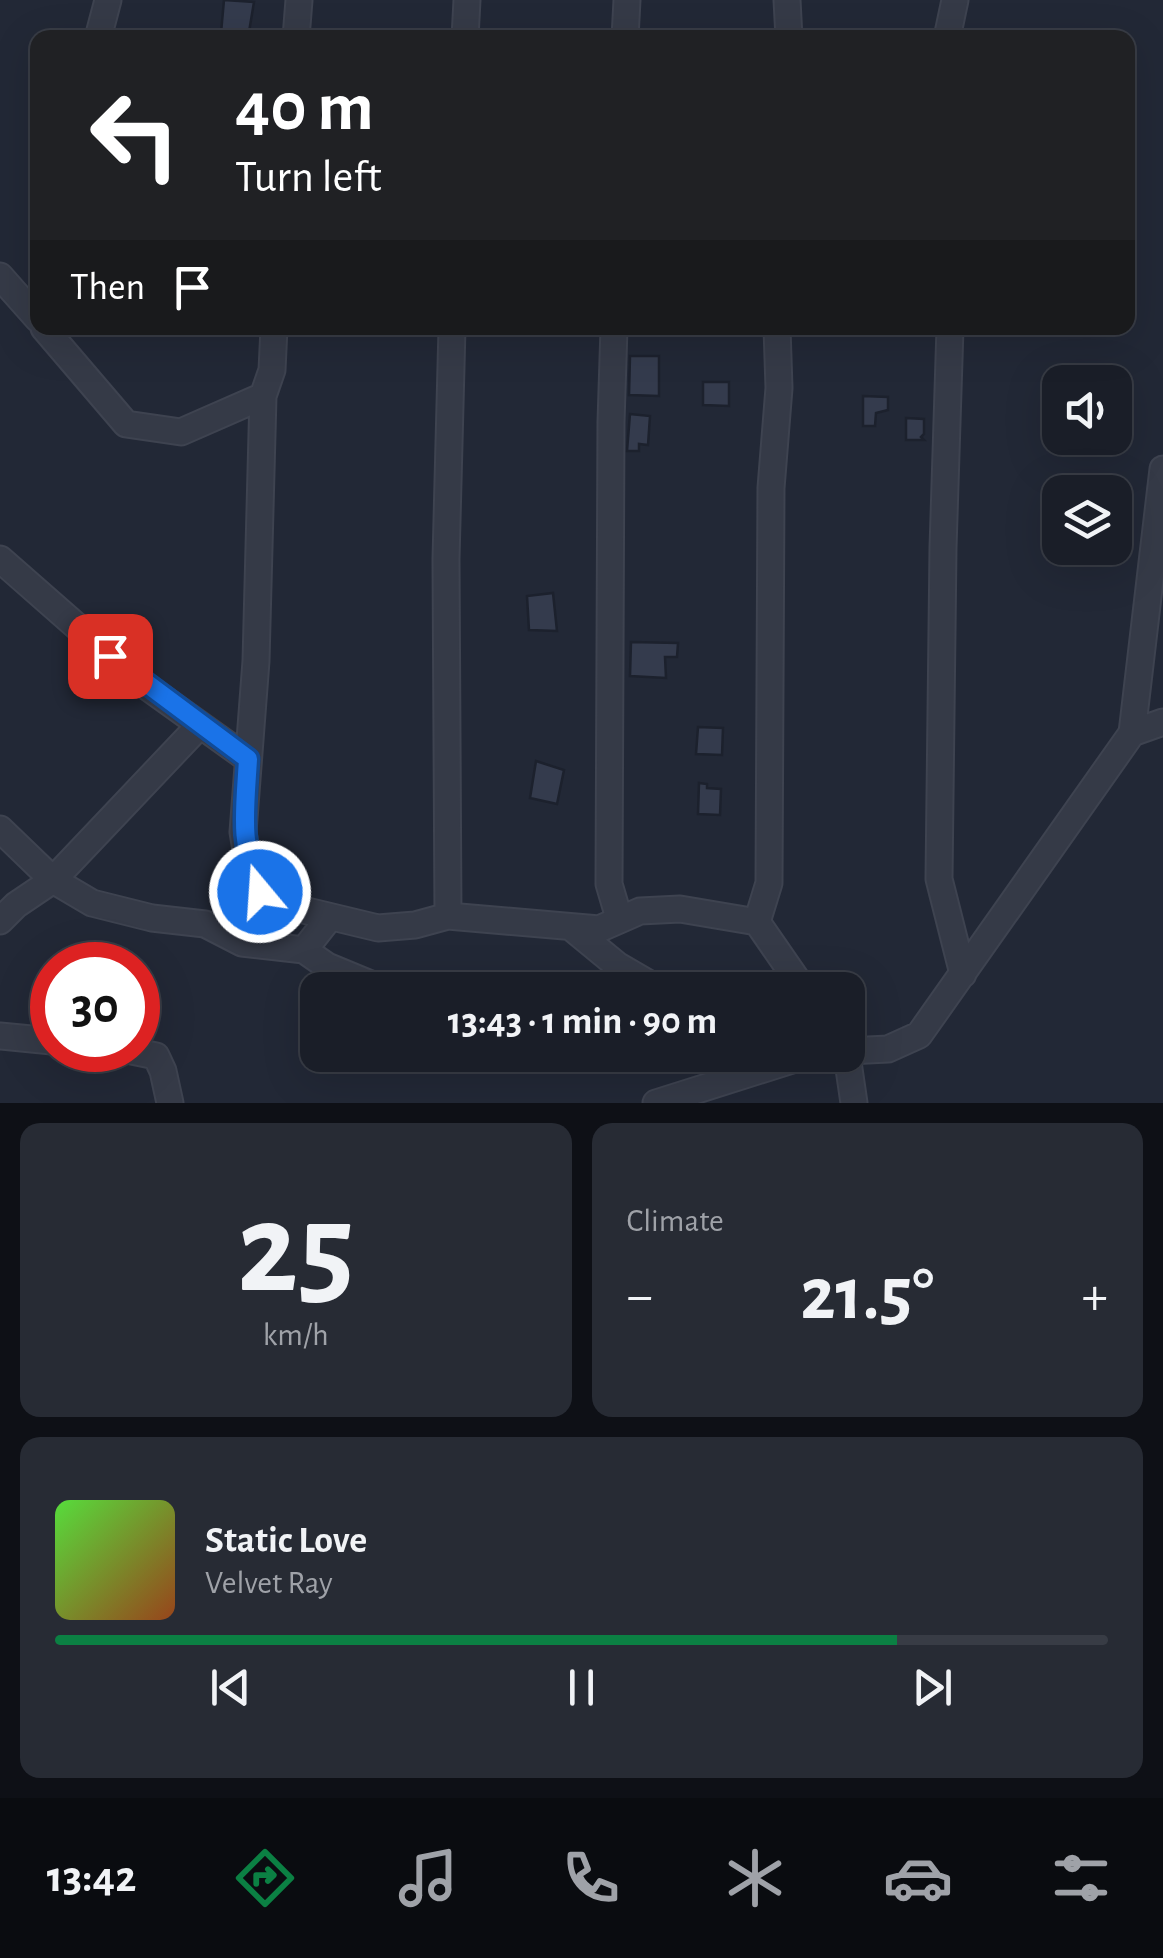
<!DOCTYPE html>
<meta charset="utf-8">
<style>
:root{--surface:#1a1e28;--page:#272b34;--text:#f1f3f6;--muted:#9fa2a8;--line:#383c45;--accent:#0b8043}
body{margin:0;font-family:"Alegreya Sans",sans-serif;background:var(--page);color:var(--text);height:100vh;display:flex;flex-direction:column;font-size:38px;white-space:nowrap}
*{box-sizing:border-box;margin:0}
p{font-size:32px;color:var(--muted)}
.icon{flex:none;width:55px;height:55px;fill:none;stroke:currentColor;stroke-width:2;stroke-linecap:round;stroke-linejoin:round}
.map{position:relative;height:1103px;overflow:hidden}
.sheet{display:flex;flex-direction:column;gap:20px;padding:20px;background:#0e1016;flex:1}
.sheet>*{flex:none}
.banner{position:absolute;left:30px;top:30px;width:1105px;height:305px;border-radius:20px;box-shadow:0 10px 40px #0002,0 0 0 2px var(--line);background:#202124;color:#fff;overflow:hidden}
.fabs{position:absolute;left:1042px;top:365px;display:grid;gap:20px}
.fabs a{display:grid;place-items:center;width:90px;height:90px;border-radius:20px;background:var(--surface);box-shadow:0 10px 40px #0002,0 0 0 2px var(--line);font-size:50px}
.speed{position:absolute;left:30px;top:942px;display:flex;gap:20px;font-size:50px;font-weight:700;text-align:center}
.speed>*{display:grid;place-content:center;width:130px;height:130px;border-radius:50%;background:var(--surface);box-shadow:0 10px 40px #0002,0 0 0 2px var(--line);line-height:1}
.speed .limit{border:15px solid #d22;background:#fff;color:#111}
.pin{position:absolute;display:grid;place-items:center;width:85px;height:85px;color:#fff;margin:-42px;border-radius:20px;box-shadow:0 5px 15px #0006}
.me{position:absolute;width:110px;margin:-55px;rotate:342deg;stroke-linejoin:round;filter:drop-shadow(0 0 8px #0008)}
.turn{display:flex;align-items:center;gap:35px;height:210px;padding:0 40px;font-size:45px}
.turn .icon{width:130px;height:130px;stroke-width:2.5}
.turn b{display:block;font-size:70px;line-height:85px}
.then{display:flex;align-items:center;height:95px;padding:0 40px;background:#0003;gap:20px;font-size:38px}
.big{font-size:75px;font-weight:700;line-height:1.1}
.sheet .card{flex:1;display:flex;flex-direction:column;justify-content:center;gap:15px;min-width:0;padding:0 35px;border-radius:20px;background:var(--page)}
.sheet .dial{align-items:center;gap:0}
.dial b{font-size:130px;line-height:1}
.song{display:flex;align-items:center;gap:30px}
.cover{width:120px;height:120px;border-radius:15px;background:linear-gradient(135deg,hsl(110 70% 55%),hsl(20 70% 35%))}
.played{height:10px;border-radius:5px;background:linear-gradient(90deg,var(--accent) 80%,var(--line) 80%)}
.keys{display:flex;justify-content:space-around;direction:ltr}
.heat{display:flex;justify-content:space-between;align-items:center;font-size:55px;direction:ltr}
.sheet .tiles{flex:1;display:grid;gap:20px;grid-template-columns:1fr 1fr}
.card:last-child{grid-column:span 2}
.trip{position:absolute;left:300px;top:972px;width:565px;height:100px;border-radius:20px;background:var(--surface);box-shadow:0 10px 40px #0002,0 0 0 2px var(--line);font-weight:700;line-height:100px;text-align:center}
.tab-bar{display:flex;height:160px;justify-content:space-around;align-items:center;background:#0a0c10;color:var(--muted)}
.tab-bar .icon{width:70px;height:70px}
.tab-bar .active{color:var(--accent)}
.tab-bar b{font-size:45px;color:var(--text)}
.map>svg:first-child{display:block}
.building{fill:#343b4d;stroke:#1c212d;stroke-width:2.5}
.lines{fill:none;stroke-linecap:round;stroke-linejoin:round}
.minor-casing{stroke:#3e4350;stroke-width:29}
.minor{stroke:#353a47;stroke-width:25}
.route-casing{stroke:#114b97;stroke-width:25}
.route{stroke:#1a73e8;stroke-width:18}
</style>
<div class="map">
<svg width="1163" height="1103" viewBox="0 0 1163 1103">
<rect width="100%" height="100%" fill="#222836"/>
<!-- building -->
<path class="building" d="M224 0 254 2 248 38 221 33Z
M630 356H659V396L629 395Z
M703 382H729V406L703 405Z
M863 396 888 397V410L876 413 875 426H863Z
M630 414 650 416 648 445 639 444V451H627Z
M906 418 924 419V434L921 437 924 440H906Z
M553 593 557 631 529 630 527 596Z
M631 642 678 643 677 657H665L666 678 630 676Z
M698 727 723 728 722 755 696 754Z
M536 761 564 770 557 804 530 798Z
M699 783 707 784V788L721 789 720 815 698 814Z
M367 1061a8 8 0 1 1 16 0a8 8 0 1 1-16 0Z"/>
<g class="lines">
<defs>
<path id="minor" d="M787 0 789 38
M98 38 108 0
M296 38 299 0
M465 38 467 0
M625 38 627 0
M947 38 955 0
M0 276 38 319
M44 328 126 424 181 432 263 396
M274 328 272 370 263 396 256 661 243 832 248 862 260 892 299 909 378 928 415 925 448 916 599 929 640 911 680 909 757 922 804 990
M614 328 611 422 609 884 619 918
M950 328 943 548 939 879 963 974
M0 559 139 681 248 759
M1132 733 1163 722
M0 829 53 880 92 903 152 918 205 924 242 943 304 950 330 917
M448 916 446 559 452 328
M0 921 16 905 53 880 200 725
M757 922 769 883 771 488 779 388 777 328
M572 928 617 965 660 990
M304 950 327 966 385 990
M0 1036 52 1041
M127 1050 156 1056 163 1071 170 1103
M848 1051 888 1049 919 1035 1132 733 1163 469
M847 1055 854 1103
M656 1103 808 1055"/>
</defs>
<!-- minor casing -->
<use href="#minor" class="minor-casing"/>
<!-- minor -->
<use href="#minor" class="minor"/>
</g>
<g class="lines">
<defs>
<path id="route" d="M110 656 248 759C245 812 239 841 260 892"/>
</defs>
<!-- route casing -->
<use href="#route" class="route-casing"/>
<!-- route -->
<use href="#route" class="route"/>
</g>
</svg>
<div class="fabs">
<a><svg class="icon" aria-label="sound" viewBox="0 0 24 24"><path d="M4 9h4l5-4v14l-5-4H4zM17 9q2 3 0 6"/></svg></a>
<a><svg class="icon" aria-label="layers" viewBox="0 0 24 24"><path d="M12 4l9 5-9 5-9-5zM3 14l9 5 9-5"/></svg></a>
</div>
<div class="speed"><div class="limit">30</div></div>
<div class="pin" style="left:110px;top:656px;background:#d93025"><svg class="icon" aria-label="arrive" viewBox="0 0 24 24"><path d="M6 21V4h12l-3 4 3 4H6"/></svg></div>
<svg class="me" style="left:260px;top:892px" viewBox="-20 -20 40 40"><circle r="17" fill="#1a73e8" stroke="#fff" stroke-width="3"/><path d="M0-11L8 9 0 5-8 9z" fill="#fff"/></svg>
<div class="trip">13:43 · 1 min · 90 m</div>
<div class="banner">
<div class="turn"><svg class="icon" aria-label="left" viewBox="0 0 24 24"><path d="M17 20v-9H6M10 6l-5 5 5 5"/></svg><div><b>40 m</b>Turn left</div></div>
<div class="then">Then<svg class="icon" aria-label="arrive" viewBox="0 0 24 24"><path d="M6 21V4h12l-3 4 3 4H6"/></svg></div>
</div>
</div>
<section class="sheet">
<div class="tiles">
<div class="card dial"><b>25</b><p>km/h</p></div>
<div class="card"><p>Climate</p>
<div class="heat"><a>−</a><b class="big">21.5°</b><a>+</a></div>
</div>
<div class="card">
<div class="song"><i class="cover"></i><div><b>Static Love</b><p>Velvet Ray</p></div></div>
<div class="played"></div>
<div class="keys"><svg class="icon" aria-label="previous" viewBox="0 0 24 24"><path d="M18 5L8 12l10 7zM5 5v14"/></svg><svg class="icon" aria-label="pause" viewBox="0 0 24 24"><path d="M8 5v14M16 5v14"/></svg><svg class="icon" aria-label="next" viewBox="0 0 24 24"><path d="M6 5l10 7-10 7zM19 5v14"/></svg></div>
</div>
</div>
</section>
<nav class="tab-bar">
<b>13:42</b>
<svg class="icon active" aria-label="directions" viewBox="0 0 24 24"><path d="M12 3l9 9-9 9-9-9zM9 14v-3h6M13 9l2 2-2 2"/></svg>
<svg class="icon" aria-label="music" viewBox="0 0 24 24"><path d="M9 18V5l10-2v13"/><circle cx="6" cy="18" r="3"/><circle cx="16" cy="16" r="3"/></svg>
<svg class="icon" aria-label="phone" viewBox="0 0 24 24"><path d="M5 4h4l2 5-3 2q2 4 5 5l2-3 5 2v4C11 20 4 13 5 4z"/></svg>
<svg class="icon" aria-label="climate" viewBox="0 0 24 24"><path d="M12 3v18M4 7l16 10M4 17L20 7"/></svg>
<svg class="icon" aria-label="car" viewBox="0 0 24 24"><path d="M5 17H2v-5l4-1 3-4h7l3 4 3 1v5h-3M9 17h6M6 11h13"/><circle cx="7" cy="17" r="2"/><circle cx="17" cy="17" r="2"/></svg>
<svg class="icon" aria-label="filters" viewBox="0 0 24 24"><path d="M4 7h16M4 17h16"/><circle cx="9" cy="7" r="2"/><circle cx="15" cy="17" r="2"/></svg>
</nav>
